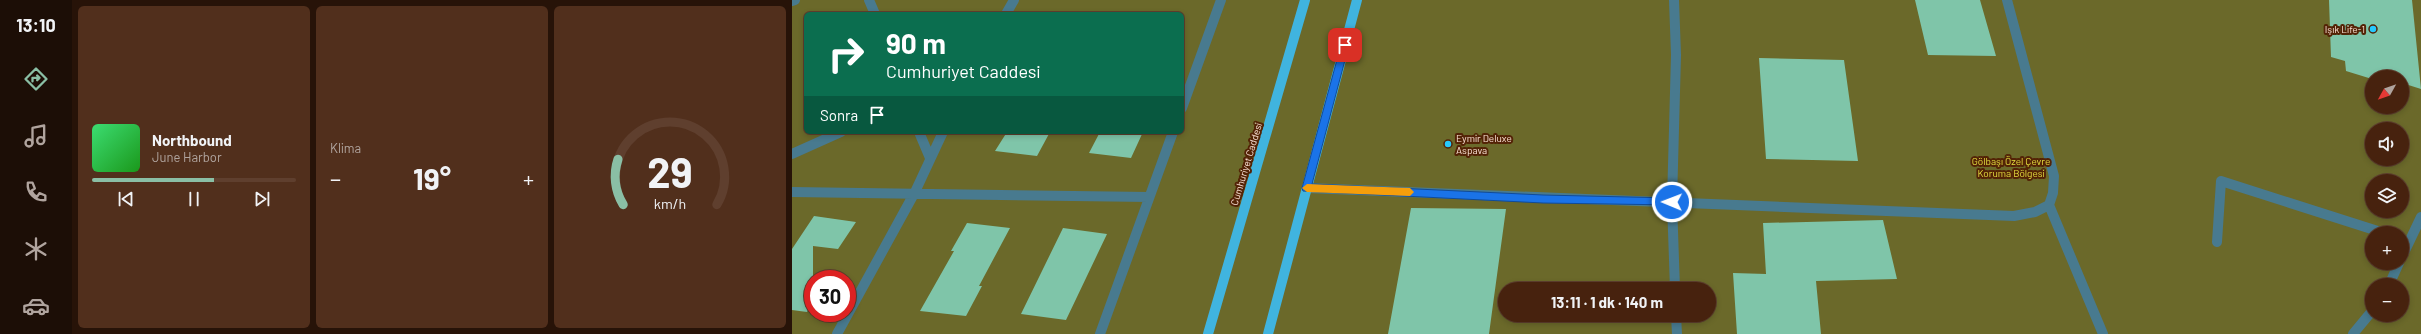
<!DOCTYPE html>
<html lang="tr">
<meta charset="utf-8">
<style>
:root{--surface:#47220e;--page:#512f1c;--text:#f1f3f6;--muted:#b0a49e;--line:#5f3f2e;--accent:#8abfa5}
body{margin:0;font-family:Barlow,sans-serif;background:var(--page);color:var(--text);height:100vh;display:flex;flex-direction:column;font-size:15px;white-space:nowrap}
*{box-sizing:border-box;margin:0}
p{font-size:13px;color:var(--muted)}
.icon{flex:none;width:22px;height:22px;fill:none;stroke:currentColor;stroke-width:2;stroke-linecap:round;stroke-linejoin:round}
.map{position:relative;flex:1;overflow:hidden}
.sheet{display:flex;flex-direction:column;gap:6px;padding:6px;background:#271308;width:720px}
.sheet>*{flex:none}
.guide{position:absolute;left:12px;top:12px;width:380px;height:122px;border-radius:6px;box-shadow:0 2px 6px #0003,0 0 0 1px var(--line);background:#0b6e4f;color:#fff;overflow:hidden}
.needle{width:26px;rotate:230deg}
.tools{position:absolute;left:1573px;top:70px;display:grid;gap:8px}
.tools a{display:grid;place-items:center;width:44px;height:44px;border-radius:50%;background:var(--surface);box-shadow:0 2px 6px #0003,0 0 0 1px var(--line);font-size:20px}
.speed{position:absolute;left:12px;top:270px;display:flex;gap:8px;font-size:20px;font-weight:700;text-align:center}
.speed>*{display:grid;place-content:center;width:52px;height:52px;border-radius:50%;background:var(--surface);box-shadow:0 2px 6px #0003,0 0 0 1px var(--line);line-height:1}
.speed .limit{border:6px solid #d22;background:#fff;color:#111}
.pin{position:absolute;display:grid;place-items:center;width:34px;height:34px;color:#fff;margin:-17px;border-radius:8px;box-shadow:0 2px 6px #0006}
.me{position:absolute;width:44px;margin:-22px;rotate:271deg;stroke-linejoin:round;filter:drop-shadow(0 0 3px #0008)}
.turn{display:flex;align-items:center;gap:14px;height:84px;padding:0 16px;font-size:18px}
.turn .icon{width:52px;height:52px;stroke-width:2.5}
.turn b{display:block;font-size:28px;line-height:34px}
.then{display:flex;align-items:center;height:38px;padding:0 16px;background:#0003;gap:8px;font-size:15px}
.big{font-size:30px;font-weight:700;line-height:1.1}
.sheet .card{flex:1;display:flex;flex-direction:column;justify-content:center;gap:6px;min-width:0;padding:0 14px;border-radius:6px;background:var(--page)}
.sheet .dial{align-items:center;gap:0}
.dial svg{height:104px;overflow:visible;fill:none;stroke:var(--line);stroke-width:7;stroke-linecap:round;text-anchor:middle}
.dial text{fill:var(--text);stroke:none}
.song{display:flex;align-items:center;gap:12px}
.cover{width:48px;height:48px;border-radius:6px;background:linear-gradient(135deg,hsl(140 70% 55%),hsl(120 70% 35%))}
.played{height:4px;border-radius:2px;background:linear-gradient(90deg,var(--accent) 60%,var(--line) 60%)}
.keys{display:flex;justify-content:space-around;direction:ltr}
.heat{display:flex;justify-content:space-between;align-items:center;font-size:22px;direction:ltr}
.sheet .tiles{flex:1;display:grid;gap:6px;grid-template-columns:repeat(3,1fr)}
.trip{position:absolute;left:706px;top:282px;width:218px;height:40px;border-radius:20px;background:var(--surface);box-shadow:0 2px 6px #0003,0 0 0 1px var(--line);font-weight:700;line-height:40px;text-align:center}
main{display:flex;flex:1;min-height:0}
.menu{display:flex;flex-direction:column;width:72px;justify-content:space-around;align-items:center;background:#1c0e06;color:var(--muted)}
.menu .icon{width:28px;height:28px}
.menu .on{color:var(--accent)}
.menu b{font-size:18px;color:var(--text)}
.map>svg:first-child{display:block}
.green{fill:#6b692a;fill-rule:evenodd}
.building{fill:#7fc5a9}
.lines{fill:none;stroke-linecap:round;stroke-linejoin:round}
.minor{stroke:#487a8f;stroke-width:10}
.major{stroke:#40b4df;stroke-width:10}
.route{fill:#1a73e8;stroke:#114b97}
.slow{fill:#f59e0b}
.poi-dot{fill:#26c9fe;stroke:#532306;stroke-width:1.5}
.labels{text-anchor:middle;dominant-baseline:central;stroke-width:4;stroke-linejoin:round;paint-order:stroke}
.poi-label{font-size:10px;fill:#fbe2d6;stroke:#532306;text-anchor:end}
.park-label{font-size:10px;fill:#e4de3f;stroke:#532306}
.street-label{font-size:10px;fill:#fbe2d6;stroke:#532306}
</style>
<main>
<nav class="menu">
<b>13:10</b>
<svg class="icon on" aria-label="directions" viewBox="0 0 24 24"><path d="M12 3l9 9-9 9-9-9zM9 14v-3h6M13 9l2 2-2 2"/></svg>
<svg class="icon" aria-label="music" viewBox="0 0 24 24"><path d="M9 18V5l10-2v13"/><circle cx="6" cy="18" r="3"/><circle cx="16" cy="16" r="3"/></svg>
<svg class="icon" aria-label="phone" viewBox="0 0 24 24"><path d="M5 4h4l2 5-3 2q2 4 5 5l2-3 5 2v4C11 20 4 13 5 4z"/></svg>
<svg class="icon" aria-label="climate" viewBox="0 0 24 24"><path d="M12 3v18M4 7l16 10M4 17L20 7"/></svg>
<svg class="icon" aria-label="car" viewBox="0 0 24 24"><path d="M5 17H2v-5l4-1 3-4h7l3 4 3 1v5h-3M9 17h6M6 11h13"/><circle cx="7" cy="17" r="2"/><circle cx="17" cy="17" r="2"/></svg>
</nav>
<section class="sheet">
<div class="tiles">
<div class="card">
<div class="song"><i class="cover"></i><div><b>Northbound</b><p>June Harbor</p></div></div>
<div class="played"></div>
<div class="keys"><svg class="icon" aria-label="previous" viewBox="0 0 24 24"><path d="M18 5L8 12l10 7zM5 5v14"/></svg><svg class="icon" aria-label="pause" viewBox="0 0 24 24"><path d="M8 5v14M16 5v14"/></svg><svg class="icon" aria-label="next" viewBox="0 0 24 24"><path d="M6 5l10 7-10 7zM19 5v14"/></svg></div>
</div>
<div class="card"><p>Klima</p>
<div class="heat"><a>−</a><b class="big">19°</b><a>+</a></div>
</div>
<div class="card dial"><svg viewBox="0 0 100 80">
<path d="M14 69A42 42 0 1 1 86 69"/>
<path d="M14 69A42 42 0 0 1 10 34" stroke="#8abfa5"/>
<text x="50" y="56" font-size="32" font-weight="700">29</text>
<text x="50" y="72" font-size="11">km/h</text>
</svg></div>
</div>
</section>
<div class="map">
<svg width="1629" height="334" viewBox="0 0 1629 334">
<rect width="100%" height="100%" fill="#5f2e12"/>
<!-- green -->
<path class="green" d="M0 0H1629V334H0ZM14 14H390V132H14ZM1580 77H1610V107H1580ZM1580 129H1610V159H1580ZM1580 181H1610V211H1580ZM1580 233H1610V263H1580ZM21 279H55V313H21ZM1580 285H1610V315H1580ZM713 289H917V315H713Z"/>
<!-- building -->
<path class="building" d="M1123 0H1188L1204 56 1136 55Z
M1537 0H1620L1629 89 1610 83V77L1580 79 1554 71 1553 61 1539 57Z
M967 58 1052 60 1066 161 974 159Z
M215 132H258L245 156 203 151Z
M308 132H351L339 158 297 153Z
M619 208 714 209 697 334H596Z
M22 216 64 222 46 249 21 246V302L15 312 0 310V249Z
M1091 220 1105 279 1024 281 1029 334H945L941 273 974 274 971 223Z
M175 223 218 228 187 286H190L174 316 128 311 162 251H159Z
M271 228 315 234 274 320 229 314Z"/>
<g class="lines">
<!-- minor -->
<path class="minor" d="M77 0 83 14
M882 0 884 55 880 202 883 289
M0 1 3 0
M214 14 222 0
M390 108 429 0
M127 132 138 158
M0 154 49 132
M515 188 1222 216 1243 212 1257 205 1261 193 1262 176 1215 0
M0 192 357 197
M1257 205 1311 334
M1425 242 1429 181 1592 233
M1610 257 1629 217
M1597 285 1607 263
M884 315 885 334
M45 334 123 192 151 132
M308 334 381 132
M1561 334 1580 311"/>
<!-- major -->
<path class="major" d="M416 334 513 0
M476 334 565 0"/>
</g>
<!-- route -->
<path class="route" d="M553 42 557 45 520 184 751 195 880 198 885 202 883 205 751 203 511 191 510 188 549 45Z"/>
<!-- slow -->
<path class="slow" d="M515 184 618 188 622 192 618 196 515 192 510 188Z"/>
<!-- markers -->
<g class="poi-dot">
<circle cx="1581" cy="29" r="4"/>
<circle cx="656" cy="144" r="4"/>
</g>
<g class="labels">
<!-- poi labels -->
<g class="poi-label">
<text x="1573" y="29">Işık Life-1</text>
<text x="664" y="138" text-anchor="start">Eymir Deluxe<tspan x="664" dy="12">Aspava</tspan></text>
</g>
<!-- park labels -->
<g class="park-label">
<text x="1219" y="161">Gölbaşı Özel Çevre<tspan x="1219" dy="12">Koruma Bölgesi</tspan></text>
</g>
<!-- street labels -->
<g class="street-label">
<text transform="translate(454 164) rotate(-73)">Cumhuriyet Caddesi</text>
</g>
</g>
</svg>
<div class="tools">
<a><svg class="needle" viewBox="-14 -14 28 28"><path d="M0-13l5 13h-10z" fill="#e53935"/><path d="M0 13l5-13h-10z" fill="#b0a49e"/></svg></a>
<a><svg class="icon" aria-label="sound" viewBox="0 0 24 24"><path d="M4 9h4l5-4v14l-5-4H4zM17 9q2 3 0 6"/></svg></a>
<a><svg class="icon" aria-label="layers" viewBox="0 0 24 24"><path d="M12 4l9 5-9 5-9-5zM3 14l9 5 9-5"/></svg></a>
<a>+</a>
<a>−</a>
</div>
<div class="speed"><div class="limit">30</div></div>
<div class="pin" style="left:553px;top:45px;background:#d93025"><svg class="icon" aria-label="arrive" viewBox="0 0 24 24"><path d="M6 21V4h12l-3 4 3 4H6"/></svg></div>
<svg class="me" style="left:880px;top:202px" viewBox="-20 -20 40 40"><circle r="17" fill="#1a73e8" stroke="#fff" stroke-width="3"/><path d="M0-11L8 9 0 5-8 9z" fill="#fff"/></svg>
<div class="trip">13:11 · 1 dk · 140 m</div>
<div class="guide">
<div class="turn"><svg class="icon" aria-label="right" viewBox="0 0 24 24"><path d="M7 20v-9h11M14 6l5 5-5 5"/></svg><div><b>90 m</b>Cumhuriyet Caddesi</div></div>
<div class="then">Sonra<svg class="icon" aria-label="arrive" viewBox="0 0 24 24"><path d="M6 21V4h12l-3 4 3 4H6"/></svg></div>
</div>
</div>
</main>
